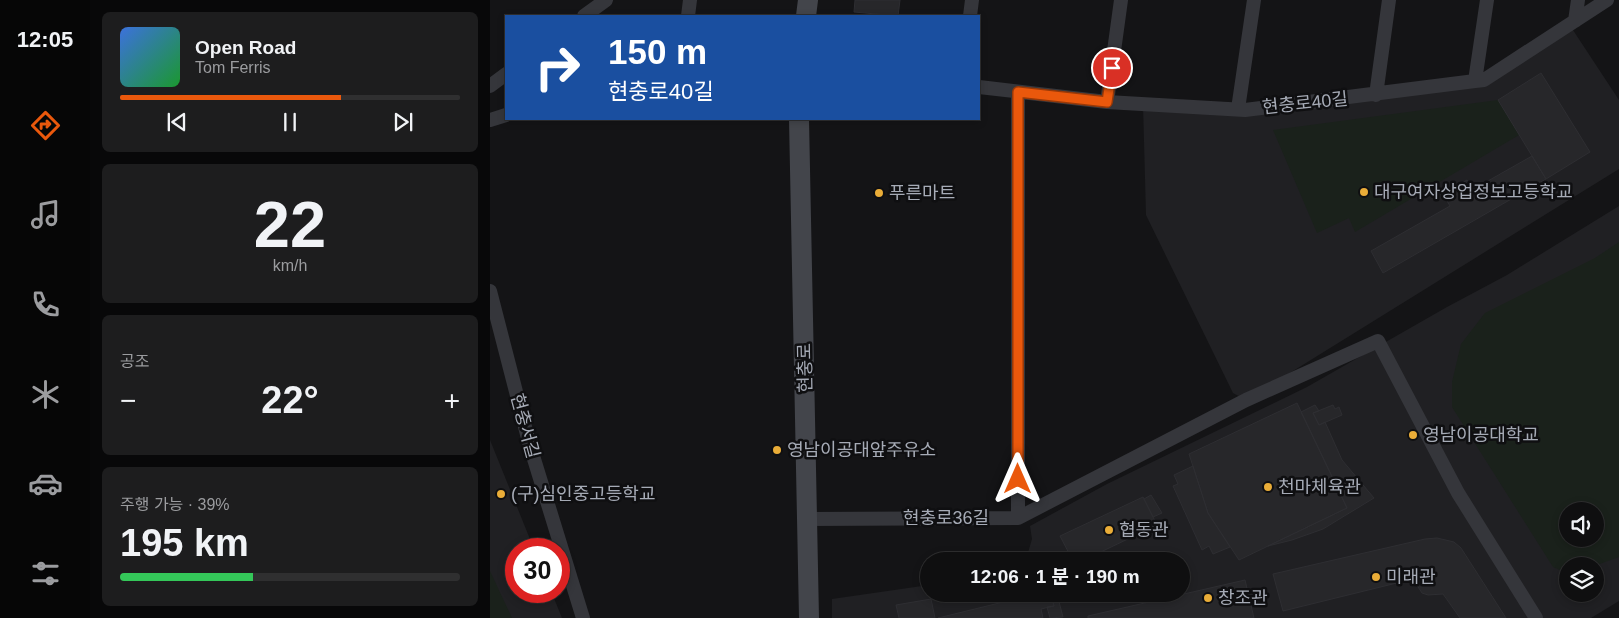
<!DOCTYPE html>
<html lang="ko">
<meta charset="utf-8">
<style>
:root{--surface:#0f0f10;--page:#1d1d1e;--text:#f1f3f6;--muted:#9b9c9f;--line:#2f2f30;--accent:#ea580c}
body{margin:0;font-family:Helvetica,"Noto Sans KR",sans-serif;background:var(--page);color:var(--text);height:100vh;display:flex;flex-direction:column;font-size:19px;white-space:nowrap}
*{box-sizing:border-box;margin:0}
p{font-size:16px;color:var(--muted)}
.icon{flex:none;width:28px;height:28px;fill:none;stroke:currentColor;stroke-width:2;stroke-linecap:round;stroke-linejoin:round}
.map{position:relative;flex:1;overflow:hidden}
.drawer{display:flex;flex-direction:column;gap:12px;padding:12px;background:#080809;width:400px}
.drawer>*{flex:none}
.guide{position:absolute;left:15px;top:15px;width:475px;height:105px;border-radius:0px;box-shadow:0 2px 8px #0003,0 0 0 1px var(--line);background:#1a4fa0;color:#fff;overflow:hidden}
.fabs{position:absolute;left:1069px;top:502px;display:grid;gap:10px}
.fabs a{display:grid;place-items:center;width:45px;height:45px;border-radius:50%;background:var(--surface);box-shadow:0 2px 8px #0003,0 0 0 1px var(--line);font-size:25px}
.speed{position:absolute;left:15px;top:538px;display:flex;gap:10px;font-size:25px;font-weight:700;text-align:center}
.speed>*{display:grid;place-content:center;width:65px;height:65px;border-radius:50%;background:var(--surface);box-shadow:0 2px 8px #0003,0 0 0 1px var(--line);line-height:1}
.speed .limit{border:8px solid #d22;background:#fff;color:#111}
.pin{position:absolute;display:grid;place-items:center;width:42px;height:42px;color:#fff;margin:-21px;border:2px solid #fff;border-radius:50%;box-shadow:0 1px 5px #0007}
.me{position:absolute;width:55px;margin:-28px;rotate:0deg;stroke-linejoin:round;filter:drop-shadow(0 0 4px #0008)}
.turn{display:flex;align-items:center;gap:18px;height:105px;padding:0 20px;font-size:22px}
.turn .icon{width:65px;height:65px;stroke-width:2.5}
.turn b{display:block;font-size:35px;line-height:42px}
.big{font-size:38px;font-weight:700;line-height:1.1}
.drawer .tile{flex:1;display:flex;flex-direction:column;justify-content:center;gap:8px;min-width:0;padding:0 18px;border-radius:8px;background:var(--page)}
.drawer .dial{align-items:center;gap:0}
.dial b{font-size:65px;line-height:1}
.song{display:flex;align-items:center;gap:15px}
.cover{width:60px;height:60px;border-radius:8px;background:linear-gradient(135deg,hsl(220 70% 55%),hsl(130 70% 35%))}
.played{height:5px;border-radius:2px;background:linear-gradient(90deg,var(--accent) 65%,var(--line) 65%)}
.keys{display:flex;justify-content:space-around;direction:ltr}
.heat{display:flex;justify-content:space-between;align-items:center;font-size:28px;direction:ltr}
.charge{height:8px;border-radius:4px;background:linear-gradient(90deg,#34c759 39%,var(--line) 0)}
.trip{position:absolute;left:430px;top:552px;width:270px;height:50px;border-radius:25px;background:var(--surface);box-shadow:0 2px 8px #0003,0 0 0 1px var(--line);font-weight:700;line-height:50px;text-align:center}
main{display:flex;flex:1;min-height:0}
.menu{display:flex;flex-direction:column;width:90px;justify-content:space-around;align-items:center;background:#060606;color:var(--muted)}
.menu .icon{width:35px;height:35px}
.menu .selected{color:var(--accent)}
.menu b{font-size:22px;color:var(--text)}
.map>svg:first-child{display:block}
.built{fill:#202023;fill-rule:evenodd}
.green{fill:#1a211b;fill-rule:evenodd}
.building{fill:#27272a;stroke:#2e2e32}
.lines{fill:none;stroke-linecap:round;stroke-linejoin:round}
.minor{stroke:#35363b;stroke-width:14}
.secondary{stroke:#43454b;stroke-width:20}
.route-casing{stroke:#983908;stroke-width:12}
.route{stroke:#ea580c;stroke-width:9}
.poi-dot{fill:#eaad38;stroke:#0f0f11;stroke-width:2}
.labels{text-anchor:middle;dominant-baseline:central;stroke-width:5;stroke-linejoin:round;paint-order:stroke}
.street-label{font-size:18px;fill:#a6abb6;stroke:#0f0f11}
.poi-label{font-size:18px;fill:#a6abb6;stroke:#0f0f11;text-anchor:start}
</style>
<main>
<nav class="menu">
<b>12:05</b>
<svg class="icon selected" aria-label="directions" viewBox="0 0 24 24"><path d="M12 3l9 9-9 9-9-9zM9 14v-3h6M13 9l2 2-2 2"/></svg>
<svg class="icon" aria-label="music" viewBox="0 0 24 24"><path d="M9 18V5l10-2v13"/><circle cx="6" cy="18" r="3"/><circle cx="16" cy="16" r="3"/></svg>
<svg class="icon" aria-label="phone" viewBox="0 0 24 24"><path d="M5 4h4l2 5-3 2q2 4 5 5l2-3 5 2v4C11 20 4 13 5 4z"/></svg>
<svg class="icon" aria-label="climate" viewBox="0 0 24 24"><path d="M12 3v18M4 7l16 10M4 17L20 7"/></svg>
<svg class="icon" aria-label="car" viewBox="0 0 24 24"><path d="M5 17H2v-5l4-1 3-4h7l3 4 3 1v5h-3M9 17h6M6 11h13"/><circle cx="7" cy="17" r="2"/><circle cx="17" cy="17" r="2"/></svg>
<svg class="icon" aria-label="filters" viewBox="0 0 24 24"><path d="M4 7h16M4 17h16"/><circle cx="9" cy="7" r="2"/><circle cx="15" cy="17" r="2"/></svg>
</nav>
<section class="drawer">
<div class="tile">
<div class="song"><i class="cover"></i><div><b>Open Road</b><p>Tom Ferris</p></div></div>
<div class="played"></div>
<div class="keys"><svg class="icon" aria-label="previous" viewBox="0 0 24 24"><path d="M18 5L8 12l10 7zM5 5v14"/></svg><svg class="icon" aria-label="pause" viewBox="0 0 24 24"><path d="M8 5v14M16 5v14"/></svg><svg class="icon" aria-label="next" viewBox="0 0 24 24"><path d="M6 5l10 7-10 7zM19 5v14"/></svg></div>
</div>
<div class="tile dial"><b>22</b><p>km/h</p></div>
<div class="tile"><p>공조</p>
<div class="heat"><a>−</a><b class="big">22°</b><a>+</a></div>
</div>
<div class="tile"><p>주행 가능 · 39%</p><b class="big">195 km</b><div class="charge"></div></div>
</section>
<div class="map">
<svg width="1129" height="618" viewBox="0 0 1129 618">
<rect width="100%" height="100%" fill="#141416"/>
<!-- built -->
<path class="built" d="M1079 24 1129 100V169L756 400 743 393 656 215 653 104 748 109 994 80Z
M1129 206V601L1101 618H342V599L439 585V594H691V561H533L537 556 542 539 540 526 617 484 817 387 957 307 1017 275ZM1078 511H1105V539H1078ZM1078 566H1105V594H1078Z
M0 440 44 549H26V591H61L72 618H0Z"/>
<!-- green -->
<path class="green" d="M1008 100 1029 135 865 232 859 218 827 233 783 130Z
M1129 242V557L1104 566H1078L1077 573 1063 567 962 407V382L971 344 995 313 1105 258ZM1078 511H1105V539H1078Z
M0 571 22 618H0Z"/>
<!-- building -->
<path class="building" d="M365 0H410L408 16 364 12Z
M1051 73 1100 152 1056 179 1008 100Z
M1042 156 1056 179 893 273 881 251 960 206 953 194 977 180 982 190Z
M807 403 857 508 749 560 718 513 699 454Z
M825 405 829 411 823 413 829 425 835 422 852 460 884 498 833 529 802 540 778 546 857 508 811 412Z
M843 405 845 409 849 407 852 415 829 425 823 413Z
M703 466 718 513 740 547 723 554 719 546 712 550 683 486 688 484 684 475Z
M661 495 672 513 663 517 654 499Z
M653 497 667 525 592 561H583L570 536Z
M947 538 964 542 971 548 1016 618H970L953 594 938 595 932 593 923 579 793 611 783 574 935 539Z
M580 555 583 561H570L571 559Z
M755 580 764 618H598V616Z
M546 594H561L564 606 551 609 553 618H448Z
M567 594 573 617 560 618 557 607 564 606 561 595Z
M571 594H588L568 599Z
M441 599 445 618H409L406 605Z"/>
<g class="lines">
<!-- minor -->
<path class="minor" d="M94 16 116 0
M198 16 200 0
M480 16 482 0
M1085 21 1088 0
M985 81 997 0
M0 86 16 74
M489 87 617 102 755 110 985 81 994 80 1117 0
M886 95 899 0
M617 102 631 0
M748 109 764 0
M0 120 16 115
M0 291 40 446 93 618
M528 518V92
M318 519 528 518 756 400 888 341 968 493 1046 618"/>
<!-- secondary -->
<path class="secondary" d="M316 16 318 0
M309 119 319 618"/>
</g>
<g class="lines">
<defs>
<path id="route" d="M528 479V92L617 102 622 68"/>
</defs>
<!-- route casing -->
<use href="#route" class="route-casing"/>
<!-- route -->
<use href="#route" class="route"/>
</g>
<!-- markers -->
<g class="poi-dot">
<circle cx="874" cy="192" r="5"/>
<circle cx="389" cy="193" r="5"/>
<circle cx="923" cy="435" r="5"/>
<circle cx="287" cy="450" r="5"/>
<circle cx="778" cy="487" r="5"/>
<circle cx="11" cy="494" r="5"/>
<circle cx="619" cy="530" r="5"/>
<circle cx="886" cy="577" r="5"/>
<circle cx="718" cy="598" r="5"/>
</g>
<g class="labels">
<!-- street labels -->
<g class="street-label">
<text transform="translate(815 103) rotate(-6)">현충로40길</text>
<text transform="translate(315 368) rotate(-91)">현충로</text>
<text transform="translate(35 426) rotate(75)">현충서길</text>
<text x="456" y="518">현충로36길</text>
</g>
<!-- poi labels -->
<g class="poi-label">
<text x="884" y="192">대구여자상업정보고등학교</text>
<text x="399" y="193">푸른마트</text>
<text x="933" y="435">영남이공대학교</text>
<text x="297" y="450">영남이공대앞주유소</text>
<text x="788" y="487">천마체육관</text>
<text x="21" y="494">(구)심인중고등학교</text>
<text x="629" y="530">협동관</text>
<text x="896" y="577">미래관</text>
<text x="728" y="598">창조관</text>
</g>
</g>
</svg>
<div class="fabs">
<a><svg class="icon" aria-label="sound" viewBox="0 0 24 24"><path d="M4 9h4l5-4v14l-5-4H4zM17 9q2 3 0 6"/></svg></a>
<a><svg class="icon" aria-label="layers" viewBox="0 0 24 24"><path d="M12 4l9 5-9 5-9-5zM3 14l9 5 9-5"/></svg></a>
</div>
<div class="speed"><div class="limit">30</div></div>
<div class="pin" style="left:622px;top:68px;background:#d93025"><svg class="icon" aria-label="arrive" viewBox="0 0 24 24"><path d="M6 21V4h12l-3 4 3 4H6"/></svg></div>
<svg class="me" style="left:528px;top:479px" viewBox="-20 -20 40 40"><path d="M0-17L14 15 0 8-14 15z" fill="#ea580c" stroke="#fff" stroke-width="4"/></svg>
<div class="trip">12:06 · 1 분 · 190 m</div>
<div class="guide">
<div class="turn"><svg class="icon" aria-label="right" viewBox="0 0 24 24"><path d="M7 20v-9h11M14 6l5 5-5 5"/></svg><div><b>150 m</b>현충로40길</div></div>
</div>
</div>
</main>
